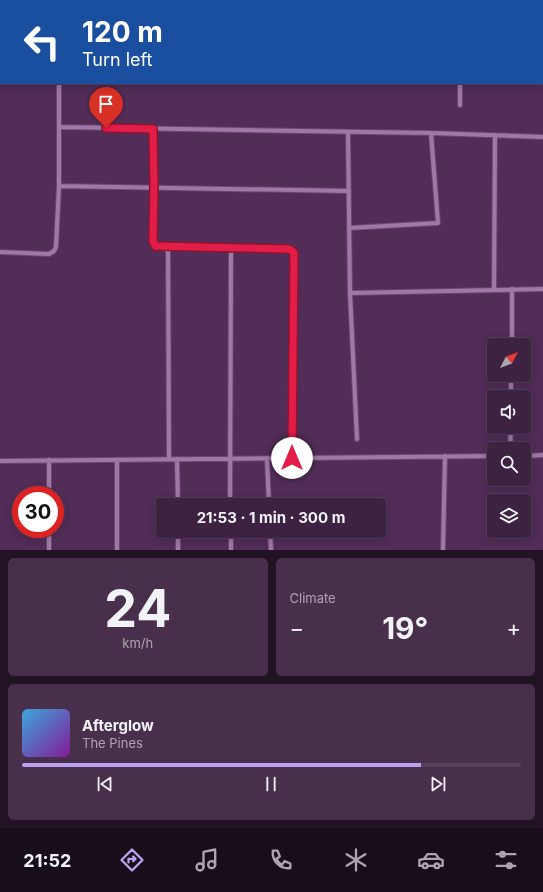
<!DOCTYPE html>
<meta charset="utf-8">
<style>
:root{--surface:#3d2241;--page:#482f4c;--text:#f1f3f6;--muted:#ada4b1;--line:#563f5a;--accent:#bca0f2}
body{margin:0;font-family:Inter,sans-serif;background:var(--page);color:var(--text);height:100vh;display:flex;flex-direction:column;font-size:15px;white-space:nowrap}
*{box-sizing:border-box;margin:0}
p{font-size:13px;color:var(--muted)}
.icon{flex:none;width:22px;height:22px;fill:none;stroke:currentColor;stroke-width:2;stroke-linecap:round;stroke-linejoin:round}
.map{position:relative;height:550px;overflow:hidden}
.drawer{display:flex;flex-direction:column;gap:8px;padding:8px;background:#221324;flex:1}
.drawer>*{flex:none}
.guide{position:absolute;left:0px;top:0px;width:543px;height:84px;box-shadow:0 2px 10px #0003,0 0 0 1px var(--line);background:#1a4fa0;color:#fff;overflow:hidden}
.needle{width:26px;rotate:48deg}
.fabs{position:absolute;left:487px;top:338px;display:grid;gap:8px}
.fabs a{display:grid;place-items:center;width:44px;height:44px;border-radius:4px;background:var(--surface);box-shadow:0 2px 10px #0003,0 0 0 1px var(--line);font-size:20px}
.speed{position:absolute;left:12px;top:486px;display:flex;gap:8px;font-size:20px;font-weight:700;text-align:center}
.speed>*{display:grid;place-content:center;width:52px;height:52px;border-radius:50%;background:var(--surface);box-shadow:0 2px 10px #0003,0 0 0 1px var(--line);line-height:1}
.speed .limit{border:6px solid #d22;background:#fff;color:#111}
.pin{position:absolute;display:grid;place-items:center;width:34px;height:34px;color:#fff;margin:-41px -17px;border-radius:50% 50% 50% 0;rotate:-45deg;box-shadow:0 0 4px #0007}
.pin .icon{rotate:45deg}
.me{position:absolute;width:44px;margin:-22px;rotate:0deg;stroke-linejoin:round;filter:drop-shadow(0 0 3px #0008)}
.turn{display:flex;align-items:center;gap:14px;height:84px;padding:0 16px;font-size:18px}
.turn .icon{width:52px;height:52px;stroke-width:2.5}
.turn b{display:block;font-size:28px;line-height:34px}
.big{font-size:30px;font-weight:700;line-height:1.1}
.drawer .tile{flex:1;display:flex;flex-direction:column;justify-content:center;gap:6px;min-width:0;padding:0 14px;border-radius:6px;background:var(--page)}
.drawer .dial{align-items:center;gap:0}
.dial b{font-size:52px;line-height:1}
.song{display:flex;align-items:center;gap:12px}
.cover{width:48px;height:48px;border-radius:6px;background:linear-gradient(135deg,hsl(200 70% 55%),hsl(290 70% 35%))}
.played{height:4px;border-radius:2px;background:linear-gradient(90deg,var(--accent) 80%,var(--line) 80%)}
.keys{display:flex;justify-content:space-around;direction:ltr}
.heat{display:flex;justify-content:space-between;align-items:center;font-size:22px;direction:ltr}
.drawer .tiles{flex:1;display:grid;gap:8px;grid-template-columns:1fr 1fr}
.tile:last-child{grid-column:span 2}
.trip{position:absolute;left:156px;top:498px;width:230px;height:40px;border-radius:4px;background:var(--surface);box-shadow:0 2px 10px #0003,0 0 0 1px var(--line);font-weight:700;line-height:40px;text-align:center}
.menu{display:flex;height:64px;justify-content:space-around;align-items:center;background:#180e1a;color:var(--muted)}
.menu .icon{width:28px;height:28px}
.menu .on{color:var(--accent)}
.menu b{font-size:18px;color:var(--text)}
.map>svg:first-child{display:block}
.lines{fill:none;stroke-linecap:round;stroke-linejoin:round}
.minor-casing{stroke:#694a6e;stroke-width:6}
.minor{stroke:#a077a6;stroke-width:4}
.route-casing{stroke:#92132f;stroke-width:10}
.route{stroke:#e11d48;stroke-width:7}
</style>
<div class="map">
<svg width="543" height="550" viewBox="0 0 543 550">
<rect width="100%" height="100%" fill="#512d57"/>
<g class="lines">
<defs>
<path id="minor" d="M196 0V1
M400 0V1
M460 0V1
M514 1V0
M0 13H1
M542 46H543
M0 73H1
M460 83V105
M60 127 431 133 543 137
M153 129 154 187 153 241 155 246 287 249 291 250 294 253 292 458
M348 133 350 293 357 439
M59 186 349 191
M349 228 438 223 431 133
M168 246 169 459
M0 252 49 254 54 251 56 247 59 186V83
M494 290 495 135
M350 293 543 289
M512 345V289
M511 397V375
M510 449 511 427
M524 456 543 455
M267 458 269 505
M177 459 178 505
M49 460V495
M117 460V550
M0 461 494 456
M230 505 231 248
M49 529V550
M178 531V550
M231 531V550
M270 531 271 550
M443 550 445 456"/>
</defs>
<!-- minor casing -->
<use href="#minor" class="minor-casing"/>
<!-- minor -->
<use href="#minor" class="minor"/>
</g>
<g class="lines">
<defs>
<path id="route" d="M106 128 153 129 154 187 153 241 155 246 287 249 291 250 294 253 292 458"/>
</defs>
<!-- route casing -->
<use href="#route" class="route-casing"/>
<!-- route -->
<use href="#route" class="route"/>
</g>
</svg>
<div class="fabs">
<a><svg class="needle" viewBox="-14 -14 28 28"><path d="M0-13l5 13h-10z" fill="#e53935"/><path d="M0 13l5-13h-10z" fill="#ada4b1"/></svg></a>
<a><svg class="icon" aria-label="sound" viewBox="0 0 24 24"><path d="M4 9h4l5-4v14l-5-4H4zM17 9q2 3 0 6"/></svg></a>
<a><svg class="icon" aria-label="search" viewBox="0 0 24 24"><circle cx="10" cy="10" r="6"/><path d="M15 15l6 6"/></svg></a>
<a><svg class="icon" aria-label="layers" viewBox="0 0 24 24"><path d="M12 4l9 5-9 5-9-5zM3 14l9 5 9-5"/></svg></a>
</div>
<div class="speed"><div class="limit">30</div></div>
<div class="pin" style="left:106px;top:128px;background:#d93025"><svg class="icon" aria-label="arrive" viewBox="0 0 24 24"><path d="M6 21V4h12l-3 4 3 4H6"/></svg></div>
<svg class="me" style="left:292px;top:458px" viewBox="-20 -20 40 40"><circle r="19" fill="#fff"/><path d="M0-13L10 11 0 6-10 11z" fill="#e11d48"/></svg>
<div class="trip">21:53 · 1 min · 300 m</div>
<div class="guide">
<div class="turn"><svg class="icon" aria-label="left" viewBox="0 0 24 24"><path d="M17 20v-9H6M10 6l-5 5 5 5"/></svg><div><b>120 m</b>Turn left</div></div>
</div>
</div>
<section class="drawer">
<div class="tiles">
<div class="tile dial"><b>24</b><p>km/h</p></div>
<div class="tile"><p>Climate</p>
<div class="heat"><a>−</a><b class="big">19°</b><a>+</a></div>
</div>
<div class="tile">
<div class="song"><i class="cover"></i><div><b>Afterglow</b><p>The Pines</p></div></div>
<div class="played"></div>
<div class="keys"><svg class="icon" aria-label="previous" viewBox="0 0 24 24"><path d="M18 5L8 12l10 7zM5 5v14"/></svg><svg class="icon" aria-label="pause" viewBox="0 0 24 24"><path d="M8 5v14M16 5v14"/></svg><svg class="icon" aria-label="next" viewBox="0 0 24 24"><path d="M6 5l10 7-10 7zM19 5v14"/></svg></div>
</div>
</div>
</section>
<nav class="menu">
<b>21:52</b>
<svg class="icon on" aria-label="directions" viewBox="0 0 24 24"><path d="M12 3l9 9-9 9-9-9zM9 14v-3h6M13 9l2 2-2 2"/></svg>
<svg class="icon" aria-label="music" viewBox="0 0 24 24"><path d="M9 18V5l10-2v13"/><circle cx="6" cy="18" r="3"/><circle cx="16" cy="16" r="3"/></svg>
<svg class="icon" aria-label="phone" viewBox="0 0 24 24"><path d="M5 4h4l2 5-3 2q2 4 5 5l2-3 5 2v4C11 20 4 13 5 4z"/></svg>
<svg class="icon" aria-label="climate" viewBox="0 0 24 24"><path d="M12 3v18M4 7l16 10M4 17L20 7"/></svg>
<svg class="icon" aria-label="car" viewBox="0 0 24 24"><path d="M5 17H2v-5l4-1 3-4h7l3 4 3 1v5h-3M9 17h6M6 11h13"/><circle cx="7" cy="17" r="2"/><circle cx="17" cy="17" r="2"/></svg>
<svg class="icon" aria-label="filters" viewBox="0 0 24 24"><path d="M4 7h16M4 17h16"/><circle cx="9" cy="7" r="2"/><circle cx="15" cy="17" r="2"/></svg>
</nav>
